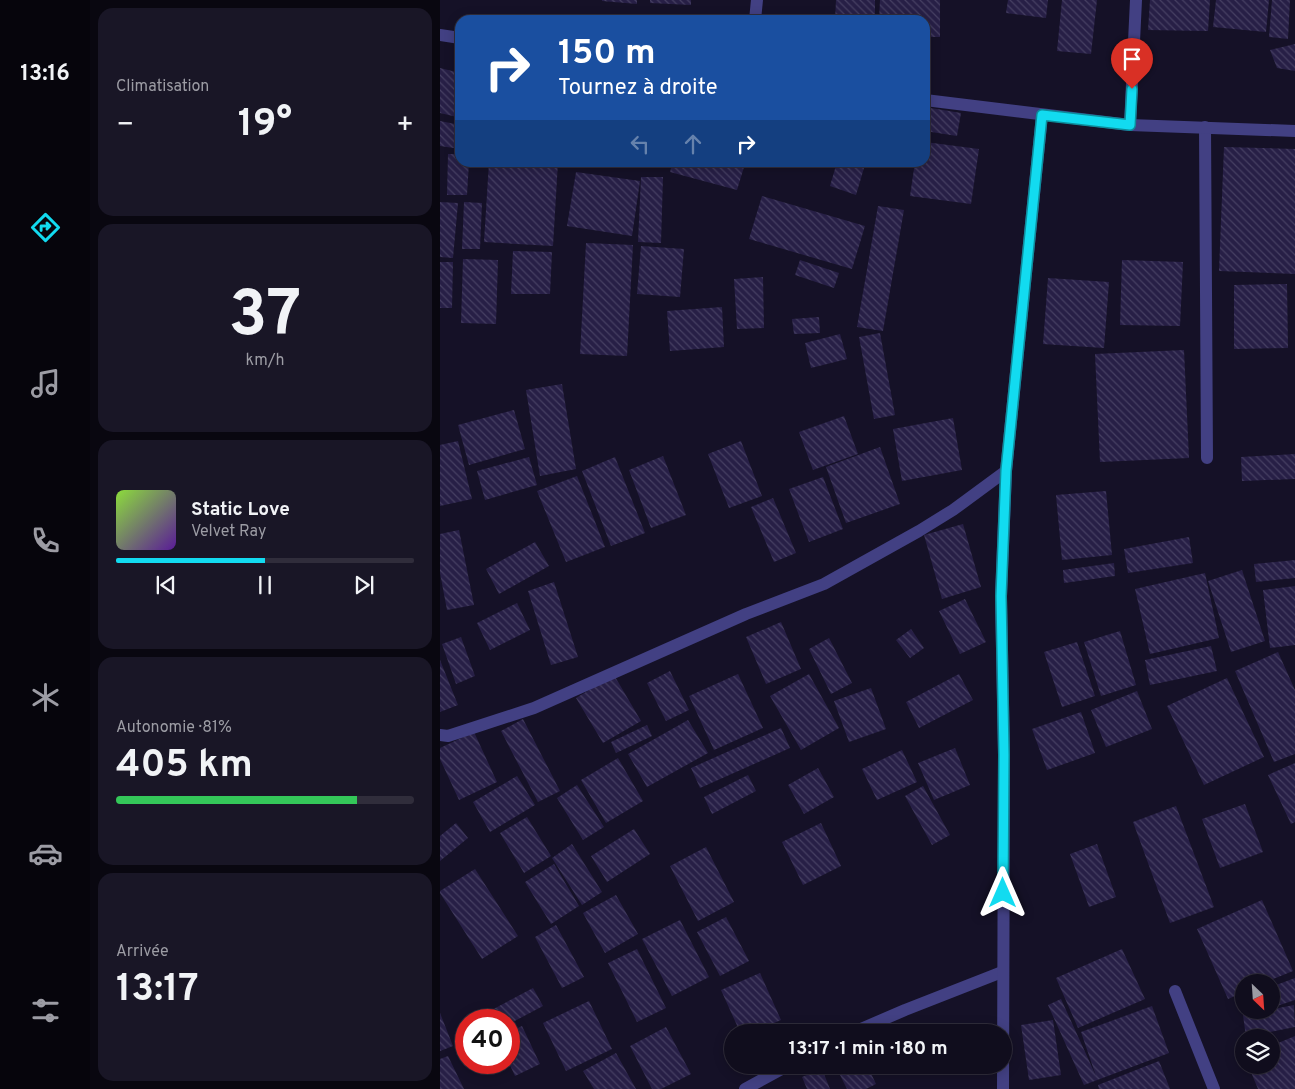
<!DOCTYPE html>
<html lang="fr">
<meta charset="utf-8">
<style>
:root{--surface:#100d1d;--page:#191626;--text:#f1f3f6;--muted:#9c9ca4;--line:#302d3b;--accent:#12dbf0}
body{margin:0;font-family:Overpass,sans-serif;background:var(--page);color:var(--text);height:100vh;display:flex;flex-direction:column;font-size:19px;white-space:nowrap}
*{box-sizing:border-box;margin:0}
p{font-size:16px;color:var(--muted)}
.icon{flex:none;width:28px;height:28px;fill:none;stroke:currentColor;stroke-width:2;stroke-linecap:round;stroke-linejoin:round}
.map{position:relative;flex:1;overflow:hidden}
.panel{display:flex;flex-direction:column;gap:8px;padding:8px;background:#090710;width:350px}
.panel>*{flex:none}
.banner{position:absolute;left:15px;top:15px;width:475px;height:152px;border-radius:15px;box-shadow:0 2px 12px #0003,0 0 0 1px var(--line);background:#1a4fa0;color:#fff;overflow:hidden}
.needle{width:32px;rotate:155deg}
.fabs{position:absolute;left:795px;top:974px;display:grid;gap:10px}
.fabs a{display:grid;place-items:center;width:45px;height:45px;border-radius:50%;background:var(--surface);box-shadow:0 2px 12px #0003,0 0 0 1px var(--line);font-size:25px}
.speed{position:absolute;left:15px;top:1009px;display:flex;gap:10px;font-size:25px;font-weight:700;text-align:center}
.speed>*{display:grid;place-content:center;width:65px;height:65px;border-radius:50%;background:var(--surface);box-shadow:0 2px 12px #0003,0 0 0 1px var(--line);line-height:1}
.speed .limit{border:8px solid #d22;background:#fff;color:#111}
.pin{position:absolute;display:grid;place-items:center;width:42px;height:42px;color:#fff;margin:-51px -21px;border-radius:50% 50% 50% 0;rotate:-45deg;box-shadow:0 0 5px #0007}
.pin .icon{rotate:45deg}
.me{position:absolute;width:55px;margin:-28px;rotate:0deg;stroke-linejoin:round;filter:drop-shadow(0 0 4px #0008)}
.turn{display:flex;align-items:center;gap:18px;height:105px;padding:0 20px;font-size:22px}
.turn .icon{width:65px;height:65px;stroke-width:2.5}
.turn b{display:block;font-size:35px;line-height:42px}
.lanes{display:flex;align-items:center;height:48px;padding:0 20px;background:#0003;justify-content:center;gap:25px;direction:ltr}
.lanes .off{opacity:.35}
.big{font-size:38px;font-weight:700;line-height:1.1}
.panel .tile{flex:1;display:flex;flex-direction:column;justify-content:center;gap:8px;min-width:0;padding:0 18px;border-radius:15px;background:var(--page)}
.panel .dial{align-items:center;gap:0}
.dial b{font-size:65px;line-height:1}
.song{display:flex;align-items:center;gap:15px}
.cover{width:60px;height:60px;border-radius:8px;background:linear-gradient(135deg,hsl(90 70% 55%),hsl(270 70% 35%))}
.played{height:5px;border-radius:2px;background:linear-gradient(90deg,var(--accent) 50%,var(--line) 50%)}
.keys{display:flex;justify-content:space-around;direction:ltr}
.heat{display:flex;justify-content:space-between;align-items:center;font-size:28px;direction:ltr}
.charge{height:8px;border-radius:4px;background:linear-gradient(90deg,#34c759 81%,var(--line) 0)}
.trip{position:absolute;left:284px;top:1024px;width:288px;height:50px;border-radius:25px;background:var(--surface);box-shadow:0 2px 12px #0003,0 0 0 1px var(--line);font-weight:700;line-height:50px;text-align:center}
main{display:flex;flex:1;min-height:0}
.dock{display:flex;flex-direction:column;width:90px;justify-content:space-around;align-items:center;background:#06050c;color:var(--muted)}
.dock .icon{width:35px;height:35px}
.dock .on{color:var(--accent)}
.dock b{font-size:22px;color:var(--text)}
.map>svg:first-child{display:block}
.building{fill:url(#building-back-hatch)}
.lines{fill:none;stroke-linecap:round;stroke-linejoin:round}
.minor{stroke:#424083;stroke-width:12}
.tertiary{stroke:#424083;stroke-width:12}
.route-casing{stroke:#0c8e9c;stroke-width:12}
.route{stroke:#12dbf0;stroke-width:9}
</style>
<main>
<nav class="dock">
<b>13:16</b>
<svg class="icon on" aria-label="directions" viewBox="0 0 24 24"><path d="M12 3l9 9-9 9-9-9zM9 14v-3h6M13 9l2 2-2 2"/></svg>
<svg class="icon" aria-label="music" viewBox="0 0 24 24"><path d="M9 18V5l10-2v13"/><circle cx="6" cy="18" r="3"/><circle cx="16" cy="16" r="3"/></svg>
<svg class="icon" aria-label="phone" viewBox="0 0 24 24"><path d="M5 4h4l2 5-3 2q2 4 5 5l2-3 5 2v4C11 20 4 13 5 4z"/></svg>
<svg class="icon" aria-label="climate" viewBox="0 0 24 24"><path d="M12 3v18M4 7l16 10M4 17L20 7"/></svg>
<svg class="icon" aria-label="car" viewBox="0 0 24 24"><path d="M5 17H2v-5l4-1 3-4h7l3 4 3 1v5h-3M9 17h6M6 11h13"/><circle cx="7" cy="17" r="2"/><circle cx="17" cy="17" r="2"/></svg>
<svg class="icon" aria-label="filters" viewBox="0 0 24 24"><path d="M4 7h16M4 17h16"/><circle cx="9" cy="7" r="2"/><circle cx="15" cy="17" r="2"/></svg>
</nav>
<section class="panel">
<div class="tile"><p>Climatisation</p>
<div class="heat"><a>−</a><b class="big">19°</b><a>+</a></div>
</div>
<div class="tile dial"><b>37</b><p>km/h</p></div>
<div class="tile">
<div class="song"><i class="cover"></i><div><b>Static Love</b><p>Velvet Ray</p></div></div>
<div class="played"></div>
<div class="keys"><svg class="icon" aria-label="previous" viewBox="0 0 24 24"><path d="M18 5L8 12l10 7zM5 5v14"/></svg><svg class="icon" aria-label="pause" viewBox="0 0 24 24"><path d="M8 5v14M16 5v14"/></svg><svg class="icon" aria-label="next" viewBox="0 0 24 24"><path d="M6 5l10 7-10 7zM19 5v14"/></svg></div>
</div>
<div class="tile"><p>Autonomie · 81%</p><b class="big">405 km</b><div class="charge"></div></div>
<div class="tile"><p>Arrivée</p><b class="big">13:17</b></div>
</section>
<div class="map">
<svg width="855" height="1089" viewBox="0 0 855 1089">
<defs>
<pattern id="building-back-hatch" width="6" height="6" patternUnits="userSpaceOnUse" patternTransform="scale(1.25)"><rect width="6" height="6" fill="#271f46"/><path d="M-1 5l2 2M0 0l6 6M5-1l2 2" fill="none" stroke="#463f62"/></pattern>
</defs>
<rect width="100%" height="100%" fill="#151127"/>
<!-- building -->
<path class="building" d="M162 0H197V4L162 1Z
M210 0H251V5L210 3Z
M396 0H435V20H395Z
M440 0H500V37H485V20H439Z
M568 0H608L606 18 566 13Z
M622 0H657L651 54 617 51Z
M710 0H770L768 31 708 30Z
M776 0H829L826 32 773 27Z
M832 0H850L848 39 829 37Z
M855 44V71L837 68 830 50Z
M0 68 20 73V105L17 117 0 113Z
M485 107 521 113 517 136 485 131Z
M0 121 20 125V149L0 146Z
M485 142 539 149 531 204 470 196 475 162H485Z
M784 147 855 149V274L779 271Z
M8 154H20V162H29L27 195H7Z
M49 162H118L113 246 44 242Z
M233 162H287L304 167 297 190 230 172Z
M397 162H407L424 168 416 195 390 186Z
M136 172 200 181 192 236 127 226Z
M201 177H223L221 243 198 242Z
M322 196 425 226 412 269 309 239Z
M0 202 18 203 13 258 0 257Z
M24 202 42 203 40 249H22Z
M438 206 464 210 443 331 417 327Z
M146 243 193 245 187 356 140 354Z
M201 246 244 249 240 297 197 294Z
M73 251 112 252 110 294H71Z
M23 259 58 260 56 324 21 323Z
M360 260 399 273 394 288 355 275Z
M682 260 743 262 740 326 680 325Z
M0 262H13L12 308H0Z
M323 277 324 328 297 329 294 279Z
M608 278 669 282 664 348 603 344Z
M847 284 848 348 794 349V285Z
M282 307 284 347 230 351 227 311Z
M379 317 380 333 354 334 352 319Z
M440 333 455 415 434 419 419 337Z
M400 334 407 359 371 368 365 343Z
M744 350 749 458 660 462 655 354Z
M122 384 136 469 100 476 86 390Z
M74 410 85 449 29 465 18 425Z
M404 416 418 454 373 470 359 432Z
M513 418 522 470 462 481 453 429Z
M18 441 32 499 0 506V445Z
M301 441 322 496 289 508 268 454Z
M440 447 460 504 406 523 386 467Z
M855 454V479L802 481 801 457Z
M223 456 246 515 211 528 189 470Z
M89 457 97 485 45 500 37 471Z
M175 457 205 533 171 546 142 471Z
M137 476 165 547 126 562 97 491Z
M383 477 403 529 369 542 349 489Z
M666 491 672 555 622 560 616 495Z
M333 498 356 553 334 562 311 507Z
M523 524 541 587 502 599 484 535Z
M19 530 34 605 7 610 0 573V534Z
M749 537 753 563 688 573 684 549Z
M95 542 109 566 59 594 46 569Z
M855 560V578L816 582 814 564Z
M674 563 675 576 624 583 623 570Z
M802 570 825 641 791 652 768 581Z
M765 573 779 638 710 654 695 589Z
M114 582 138 657 111 665 88 591Z
M855 586V645L830 648 823 590Z
M525 599 546 642 520 654 499 611Z
M77 603 90 630 50 650 37 623Z
M341 622 361 669 326 684 306 637Z
M471 629 484 648 470 658 456 640Z
M680 631 696 685 661 696 644 642Z
M21 637 35 676 16 684 2 644Z
M389 638 412 683 391 694 369 649Z
M637 642 655 696 622 707 604 652Z
M771 646 777 671 710 685 705 660Z
M838 652 855 690V754L834 762 795 671Z
M0 660 18 705 0 712Z
M230 671 249 710 226 721 207 683Z
M298 674 323 728 274 750 249 696Z
M369 674 399 728 361 750 330 696Z
M519 674 533 700 479 728 466 702Z
M174 675 201 721 163 743 136 698Z
M787 678 824 757 764 785 727 706Z
M431 688 446 729 409 742 394 701Z
M697 691 712 729 666 747 651 710Z
M641 712 655 753 607 770 592 729Z
M83 719 120 791 98 802 61 731Z
M248 720 268 753 207 787 188 754Z
M207 725 212 736 176 753 171 742Z
M341 728 350 748 260 788 251 768Z
M34 732 57 782 19 800 0 759V748Z
M515 748 530 785 494 800 478 763Z
M462 750 477 782 437 800 422 769Z
M178 758 203 801 166 823 141 780Z
M855 763V822L851 824 828 775Z
M378 768 394 797 364 814 348 785Z
M308 775 316 791 272 814 264 797Z
M77 776 95 805 50 832 33 802Z
M137 785 164 827 143 840 117 798Z
M483 786 510 835 492 845 465 796Z
M805 804 823 852 780 868 762 819Z
M736 806 774 907 730 923 693 822Z
M87 817 111 856 84 873 60 833Z
M16 823 28 838 0 861V836Z
M381 823 401 866 363 885 342 842Z
M194 829 210 854 167 882 151 856Z
M132 844 162 892 142 905 112 858Z
M657 844 676 897 649 907 630 854Z
M266 847 294 902 258 921 230 866Z
M114 864 139 906 111 924 85 882Z
M35 869 78 936 42 959 0 893V891Z
M176 895 198 934 165 953 143 913Z
M822 900 853 971 826 982H804V992L788 999 757 929Z
M286 917 309 961 280 976 257 932Z
M240 920 269 977 232 996 202 939Z
M116 925 144 977 122 988 95 937Z
M197 949 226 1008 197 1022 168 963Z
M682 949 705 999 638 1028 616 978Z
M320 973 341 1020 313 1032H300L281 990Z
M855 978V1000L831 1008V987Z
M93 988 103 1006 69 1024V1020H50L46 1013Z
M621 999 656 1076 641 1032 712 1006 729 1053 644 1085 608 1005Z
M149 1001 172 1049 126 1071 103 1023Z
M854 1005 855 1027 806 1037 803 1015Z
M0 1013 13 1046 0 1051Z
M613 1020 621 1075 589 1080 581 1025Z
M82 1026 100 1064 75 1076 69 1063V1032Z
M226 1027 251 1074 221 1089H212L190 1046Z
M855 1036V1089H818L808 1065H831V1046Z
M176 1053 196 1089H154L143 1071Z
M8 1056 24 1089H0V1059Z
M719 1061 730 1089H659L658 1085Z
M395 1065H427L436 1084 426 1089H407Z
M382 1069 390 1089H367L362 1077Z"/>
<g class="lines">
<!-- minor -->
<path class="minor" d="M315 20 317 0
M690 125 696 0
M765 127 767 458
M0 735 8 736 94 708 306 614 384 584 479 531 513 510 566 471
M735 991 774 1089
M414 1032 465 1010 562 972
M305 1089 349 1065"/>
<!-- tertiary -->
<path class="tertiary" d="M0 35 20 38
M485 100 690 125 855 131
M563 1089 564 755 561 597 566 471 602 115"/>
</g>
<g class="lines">
<defs>
<path id="route" d="M563 893 564 755 561 596 566 471 602 115 690 125 692 89"/>
</defs>
<!-- route casing -->
<use href="#route" class="route-casing"/>
<!-- route -->
<use href="#route" class="route"/>
</g>
</svg>
<div class="fabs">
<a><svg class="needle" viewBox="-14 -14 28 28"><path d="M0-13l5 13h-10z" fill="#e53935"/><path d="M0 13l5-13h-10z" fill="#9c9ca4"/></svg></a>
<a><svg class="icon" aria-label="layers" viewBox="0 0 24 24"><path d="M12 4l9 5-9 5-9-5zM3 14l9 5 9-5"/></svg></a>
</div>
<div class="speed"><div class="limit">40</div></div>
<div class="pin" style="left:692px;top:89px;background:#d93025"><svg class="icon" aria-label="arrive" viewBox="0 0 24 24"><path d="M6 21V4h12l-3 4 3 4H6"/></svg></div>
<svg class="me" style="left:563px;top:893px" viewBox="-20 -20 40 40"><path d="M0-17L14 15 0 8-14 15z" fill="#12dbf0" stroke="#fff" stroke-width="4"/></svg>
<div class="trip">13:17 · 1 min · 180 m</div>
<div class="banner">
<div class="turn"><svg class="icon" aria-label="right" viewBox="0 0 24 24"><path d="M7 20v-9h11M14 6l5 5-5 5"/></svg><div><b>150 m</b>Tournez à droite</div></div>
<div class="lanes"><svg class="icon off" aria-label="left" viewBox="0 0 24 24"><path d="M17 20v-9H6M10 6l-5 5 5 5"/></svg><svg class="icon off" aria-label="ahead" viewBox="0 0 24 24"><path d="M12 20V5M6 11l6-6 6 6"/></svg><svg class="icon" aria-label="right" viewBox="0 0 24 24"><path d="M7 20v-9h11M14 6l5 5-5 5"/></svg></div>
</div>
</div>
</main>
